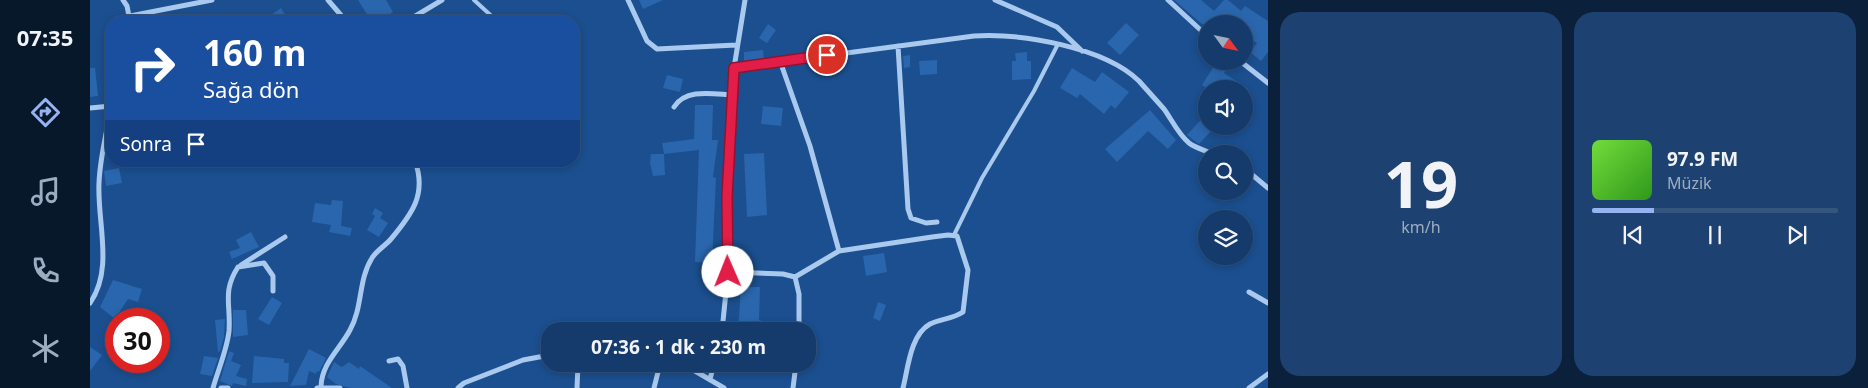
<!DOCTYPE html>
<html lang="tr">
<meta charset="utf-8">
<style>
:root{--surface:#143b6b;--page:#1d4271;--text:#f1f3f6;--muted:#9dadc1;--line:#33557e;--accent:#95b2f1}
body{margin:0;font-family:"Noto Sans",sans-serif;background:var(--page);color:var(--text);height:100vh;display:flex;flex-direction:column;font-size:19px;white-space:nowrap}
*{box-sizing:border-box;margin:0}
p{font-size:16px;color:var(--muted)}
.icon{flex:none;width:28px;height:28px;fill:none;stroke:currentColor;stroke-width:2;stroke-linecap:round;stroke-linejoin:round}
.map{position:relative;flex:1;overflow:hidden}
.panel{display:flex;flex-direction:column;gap:12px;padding:12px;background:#0b203b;width:600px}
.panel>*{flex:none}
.banner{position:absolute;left:15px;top:15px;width:475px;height:152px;border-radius:20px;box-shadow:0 2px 8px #0003,0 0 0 1px var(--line);background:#1a4fa0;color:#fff;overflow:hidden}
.needle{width:32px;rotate:123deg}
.controls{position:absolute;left:1108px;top:15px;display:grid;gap:10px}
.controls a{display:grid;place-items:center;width:55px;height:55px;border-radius:50%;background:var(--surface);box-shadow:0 2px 8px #0003,0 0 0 1px var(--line);font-size:25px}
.speed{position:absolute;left:15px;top:308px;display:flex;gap:10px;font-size:25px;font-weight:700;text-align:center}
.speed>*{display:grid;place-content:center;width:65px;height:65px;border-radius:50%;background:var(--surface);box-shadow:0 2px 8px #0003,0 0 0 1px var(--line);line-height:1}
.speed .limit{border:8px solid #d22;background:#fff;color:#111}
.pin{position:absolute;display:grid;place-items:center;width:42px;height:42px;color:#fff;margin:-21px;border:2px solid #fff;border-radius:50%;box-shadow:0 1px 5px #0007}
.me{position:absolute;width:55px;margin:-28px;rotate:359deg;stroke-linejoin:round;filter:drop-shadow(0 0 4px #0008)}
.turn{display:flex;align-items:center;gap:18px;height:105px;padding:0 15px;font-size:22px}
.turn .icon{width:65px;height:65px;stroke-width:2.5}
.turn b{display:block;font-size:35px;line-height:42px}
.then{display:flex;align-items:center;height:48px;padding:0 15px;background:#0003;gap:10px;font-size:19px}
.panel .tile{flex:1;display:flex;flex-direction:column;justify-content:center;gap:8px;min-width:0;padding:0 18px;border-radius:20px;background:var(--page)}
.panel .dial{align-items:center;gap:0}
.dial b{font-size:65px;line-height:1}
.song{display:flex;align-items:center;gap:15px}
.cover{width:60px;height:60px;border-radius:8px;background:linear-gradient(135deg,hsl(100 70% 55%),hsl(110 70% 35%))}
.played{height:5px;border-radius:2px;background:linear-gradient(90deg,var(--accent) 25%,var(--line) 25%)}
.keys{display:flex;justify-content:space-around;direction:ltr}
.panel .tiles{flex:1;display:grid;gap:12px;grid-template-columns:repeat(2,1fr)}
.trip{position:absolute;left:451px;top:322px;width:275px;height:50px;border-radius:20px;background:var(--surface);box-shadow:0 2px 8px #0003,0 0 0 1px var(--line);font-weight:700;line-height:50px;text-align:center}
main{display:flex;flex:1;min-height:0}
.dock{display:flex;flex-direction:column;width:90px;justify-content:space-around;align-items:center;background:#08182b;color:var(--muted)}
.dock .icon{width:35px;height:35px}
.dock .current{color:var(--accent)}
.dock b{font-size:22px;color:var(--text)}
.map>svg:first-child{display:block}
.building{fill:#2a66ad}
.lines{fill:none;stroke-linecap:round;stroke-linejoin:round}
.lane{stroke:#a9c9ee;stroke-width:4}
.street{stroke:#a9c9ee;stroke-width:5}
.route-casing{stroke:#92132f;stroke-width:12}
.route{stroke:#e11d48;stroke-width:9}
</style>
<main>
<nav class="dock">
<b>07:35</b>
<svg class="icon current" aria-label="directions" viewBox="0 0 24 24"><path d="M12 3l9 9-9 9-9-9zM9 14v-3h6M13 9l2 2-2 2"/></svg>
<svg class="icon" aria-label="music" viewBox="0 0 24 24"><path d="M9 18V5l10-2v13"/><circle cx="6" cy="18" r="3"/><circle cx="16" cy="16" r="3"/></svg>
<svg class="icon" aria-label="phone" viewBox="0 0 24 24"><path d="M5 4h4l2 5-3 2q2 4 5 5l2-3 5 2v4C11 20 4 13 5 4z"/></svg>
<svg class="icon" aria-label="climate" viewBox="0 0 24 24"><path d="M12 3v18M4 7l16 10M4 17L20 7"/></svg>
</nav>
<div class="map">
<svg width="1178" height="388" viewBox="0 0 1178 388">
<rect width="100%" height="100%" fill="#1b4f8f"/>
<!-- building -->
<path class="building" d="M268 0H296L303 12 288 21H281Z
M549 0H573L553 9Z
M1084 0H1111L1124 11 1134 0H1138L1151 11 1155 6 1178 21V52L1171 61 1160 52 1167 43 1154 34V24H1135L1127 18 1123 24H1112Z
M191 8 197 18 192 21H186L181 15Z
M1036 23 1049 35 1030 55 1017 43Z
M678 24 686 30 677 43 669 38Z
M673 50 674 60 654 62V52Z
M937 52V61H941V79L922 80V61H926L925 53Z
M820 55V67L814 68 813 56Z
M847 60V74L830 75 829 61Z
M1126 63 1136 70 1134 73 1158 89H1118L1112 85Z
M0 68H5L8 96 0 97Z
M982 68 1005 82 1012 72 1039 92 1025 109 1021 105 1014 114 990 94 987 98 970 88Z
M577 75 593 79 590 92 573 88Z
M605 105H623L622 140H628L623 177 626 178 622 263 605 262 609 150 574 154 575 175 563 176 560 163 561 154H574L572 143 604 139Z
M673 106 693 108 691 126 671 124Z
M1060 110 1086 140 1078 149 1058 131 1027 162 1015 149Z
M1116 114V126L1122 130 1109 144 1097 135Z
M674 153 677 215 657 217 654 154Z
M29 168 32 183 16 186 14 171Z
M242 200 253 201 251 226 262 228 260 236 239 232 241 225 222 222 225 203 241 205Z
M285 208 293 213 290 218 298 223 289 237 277 230 285 216 282 214Z
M161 232 169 247 142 259 139 252 150 248 146 240Z
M794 253 797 272 776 276 773 256Z
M23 280 52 289 48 302 38 299 25 319 10 307Z
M651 287H670L669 320 672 321 671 323 701 327 700 331H648Z
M182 297 192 303 179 325 168 319Z
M788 302 796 305 790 321 783 318Z
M143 310H156L158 335 143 337Z
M135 319 134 337 130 351 128 352 125 320Z
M0 347 12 355 0 371Z
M219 349 236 358 229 372 227 371 226 374 219 371 216 385 200 386Z
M139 351 144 353 141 361 151 365 146 376 157 379 156 386 143 383 142 386 130 381Z
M114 356 128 358 122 376 110 374Z
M164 356 194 359V363H199L198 382 162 383Z
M244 362 252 367 259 362 269 369 270 366 302 388H260L246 384 237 377Z"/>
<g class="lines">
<!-- lane -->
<path class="lane" d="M384 0 407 21
M864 235 892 178 944 91 968 44"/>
<!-- street -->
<path class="street" d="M33 0 37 6 40 21
M238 0 256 21
M538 0 557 41 567 49 646 45
M905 0 967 27 992 51
M1078 0 1116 35
M40 16 122 0
M317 21 352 0
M808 46 818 209 821 218 836 223 847 222
M690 61 720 146 749 251
M1150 61 1178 83
M644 68 884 36C931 33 1014 47 1049 81 1057 90 1066 100 1074 109 1082 120 1088 134 1099 143 1105 148 1115 150 1123 154
M584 107C596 88 623 94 642 95
M0 108 21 106
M1154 168 1178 188
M151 265 195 237
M638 272 693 274 705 277 709 294V331
M705 277 749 251 842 237 858 235 867 236 878 270 873 312C863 319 850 319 840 324 820 335 818 369 813 388
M1159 292 1178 303
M0 303C24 269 7 222 9 183 10 158 16 134 21 110
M632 331 638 272 637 197 644 68 655 0
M299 361 308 359 313 366 317 388
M593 364 634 388
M620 379 624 364
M231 386C232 363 250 349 260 330 273 307 268 280 282 258 287 250 295 246 301 239 322 214 337 194 325 161
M123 388C128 370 137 350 139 331 141 304 132 292 148 267L174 263 183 276V291
M131 388H138
M227 388H250
M368 388 374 383 433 360 460 355
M487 388 488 364
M564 388 570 364
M703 388 706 364
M1159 388 1178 374"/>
</g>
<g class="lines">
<defs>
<path id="route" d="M638 272 637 197 644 68 737 55"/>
</defs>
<!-- route casing -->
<use href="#route" class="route-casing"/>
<!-- route -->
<use href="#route" class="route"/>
</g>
</svg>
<div class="controls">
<a><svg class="needle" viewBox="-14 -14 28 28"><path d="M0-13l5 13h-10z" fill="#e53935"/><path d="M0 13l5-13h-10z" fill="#9dadc1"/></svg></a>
<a><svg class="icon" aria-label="sound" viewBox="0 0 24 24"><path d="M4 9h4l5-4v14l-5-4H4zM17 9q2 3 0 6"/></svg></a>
<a><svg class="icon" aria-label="search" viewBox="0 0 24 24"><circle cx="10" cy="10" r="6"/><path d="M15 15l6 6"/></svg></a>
<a><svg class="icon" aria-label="layers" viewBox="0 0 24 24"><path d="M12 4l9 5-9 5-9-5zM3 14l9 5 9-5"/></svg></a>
</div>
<div class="speed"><div class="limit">30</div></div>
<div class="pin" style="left:737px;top:55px;background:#d93025"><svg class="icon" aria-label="arrive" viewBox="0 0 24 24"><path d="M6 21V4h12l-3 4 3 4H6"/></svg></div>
<svg class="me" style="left:638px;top:272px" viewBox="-20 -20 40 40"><circle r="19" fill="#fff"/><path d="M0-13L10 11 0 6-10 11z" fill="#e11d48"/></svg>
<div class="trip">07:36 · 1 dk · 230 m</div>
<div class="banner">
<div class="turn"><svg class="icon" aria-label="right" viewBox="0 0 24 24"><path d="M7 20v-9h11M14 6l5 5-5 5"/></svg><div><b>160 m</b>Sağa dön</div></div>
<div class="then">Sonra<svg class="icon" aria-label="arrive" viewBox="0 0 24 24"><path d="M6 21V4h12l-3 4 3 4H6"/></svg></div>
</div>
</div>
<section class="panel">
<div class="tiles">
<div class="tile dial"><b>19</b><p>km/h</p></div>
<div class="tile">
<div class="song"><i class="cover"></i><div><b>97.9 FM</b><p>Müzik</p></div></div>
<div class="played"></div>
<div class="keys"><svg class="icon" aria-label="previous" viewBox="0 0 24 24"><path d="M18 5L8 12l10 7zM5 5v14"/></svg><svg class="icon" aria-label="pause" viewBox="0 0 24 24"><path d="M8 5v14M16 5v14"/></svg><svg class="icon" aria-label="next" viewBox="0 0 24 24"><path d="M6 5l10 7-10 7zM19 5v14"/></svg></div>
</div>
</div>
</section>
</main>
